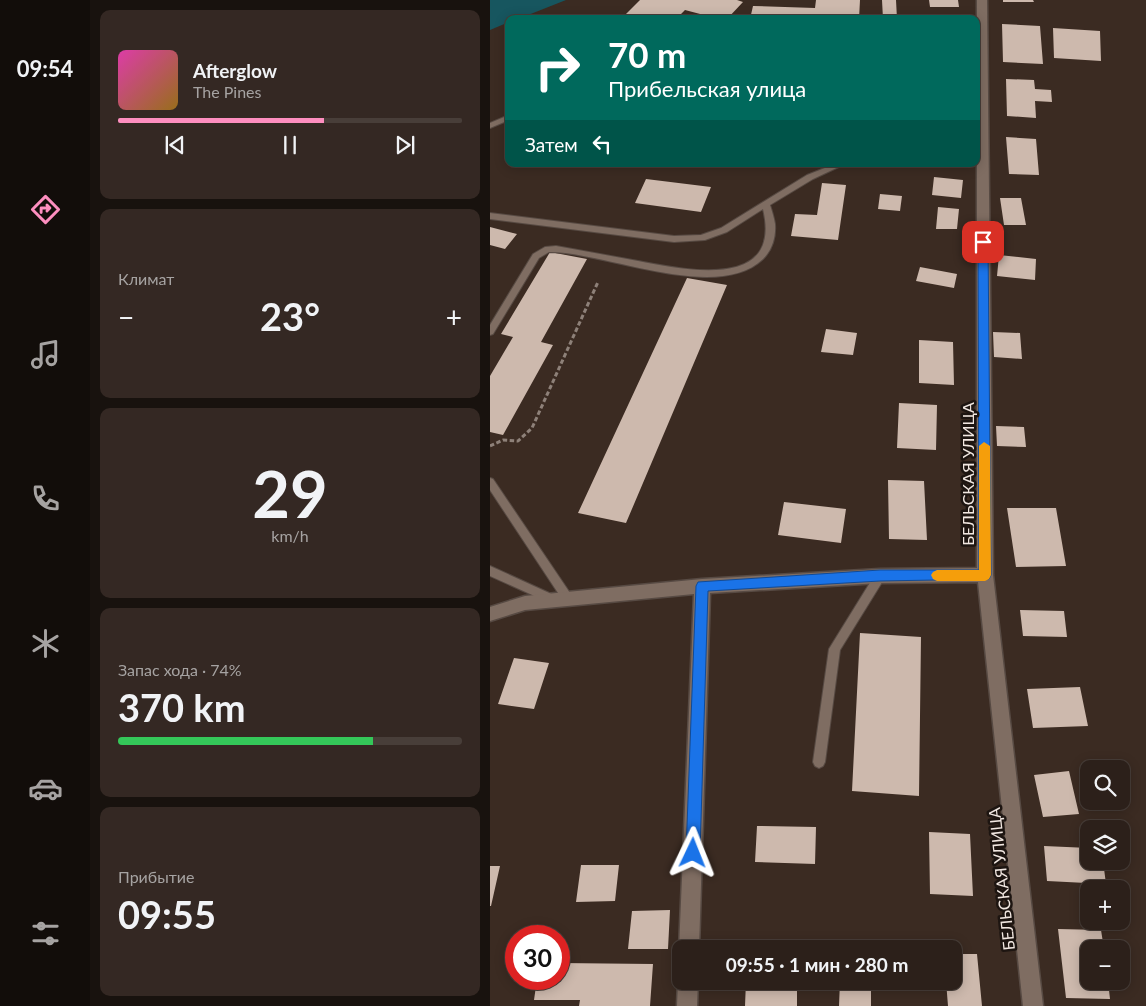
<!DOCTYPE html>
<html lang="ru">
<meta charset="utf-8">
<style>
:root{--surface:#2c201a;--page:#342823;--text:#f1f3f6;--muted:#a6a3a2;--line:#483e39;--accent:#fd8ebf}
body{margin:0;font-family:Lato,sans-serif;background:var(--page);color:var(--text);height:100vh;display:flex;flex-direction:column;font-size:19px;white-space:nowrap}
*{box-sizing:border-box;margin:0}
p{font-size:16px;color:var(--muted)}
.icon{flex:none;width:28px;height:28px;fill:none;stroke:currentColor;stroke-width:2;stroke-linecap:round;stroke-linejoin:round}
.map{position:relative;flex:1;overflow:hidden}
.sheet{display:flex;flex-direction:column;gap:10px;padding:10px;background:#18120e;width:400px}
.sheet>*{flex:none}
.banner{position:absolute;left:15px;top:15px;width:475px;height:152px;border-radius:10px;box-shadow:0 2px 12px #0003,0 0 0 1px var(--line);background:#00695c;color:#fff;overflow:hidden}
.controls{position:absolute;left:590px;top:760px;display:grid;gap:10px}
.controls a{display:grid;place-items:center;width:50px;height:50px;border-radius:10px;background:var(--surface);box-shadow:0 2px 12px #0003,0 0 0 1px var(--line);font-size:25px}
.speed{position:absolute;left:15px;top:925px;display:flex;gap:10px;font-size:25px;font-weight:700;text-align:center}
.speed>*{display:grid;place-content:center;width:65px;height:65px;border-radius:50%;background:var(--surface);box-shadow:0 2px 12px #0003,0 0 0 1px var(--line);line-height:1}
.speed .limit{border:8px solid #d22;background:#fff;color:#111}
.pin{position:absolute;display:grid;place-items:center;width:42px;height:42px;color:#fff;margin:-21px;border-radius:10px;box-shadow:0 2px 8px #0006}
.me{position:absolute;width:55px;margin:-28px;rotate:2deg;stroke-linejoin:round;filter:drop-shadow(0 0 4px #0008)}
.turn{display:flex;align-items:center;gap:18px;height:105px;padding:0 20px;font-size:22px}
.turn .icon{width:65px;height:65px;stroke-width:2.5}
.turn b{display:block;font-size:35px;line-height:42px}
.then{display:flex;align-items:center;height:48px;padding:0 20px;background:#0003;gap:10px;font-size:19px}
.big{font-size:38px;font-weight:700;line-height:1.1}
.sheet .tile{flex:1;display:flex;flex-direction:column;justify-content:center;gap:8px;min-width:0;padding:0 18px;border-radius:10px;background:var(--page)}
.sheet .dial{align-items:center;gap:0}
.dial b{font-size:65px;line-height:1}
.song{display:flex;align-items:center;gap:15px}
.cover{width:60px;height:60px;border-radius:8px;background:linear-gradient(135deg,hsl(320 70% 55%),hsl(40 70% 35%))}
.played{height:5px;border-radius:2px;background:linear-gradient(90deg,var(--accent) 60%,var(--line) 60%)}
.keys{display:flex;justify-content:space-around;direction:ltr}
.heat{display:flex;justify-content:space-between;align-items:center;font-size:28px;direction:ltr}
.charge{height:8px;border-radius:4px;background:linear-gradient(90deg,#34c759 74%,var(--line) 0)}
.trip{position:absolute;left:182px;top:940px;width:290px;height:50px;border-radius:10px;background:var(--surface);box-shadow:0 2px 12px #0003,0 0 0 1px var(--line);font-weight:700;line-height:50px;text-align:center}
main{display:flex;flex:1;min-height:0}
.tabs{display:flex;flex-direction:column;width:90px;justify-content:space-around;align-items:center;background:#120d0a;color:var(--muted)}
.tabs .icon{width:35px;height:35px}
.tabs .active{color:var(--accent)}
.tabs b{font-size:22px;color:var(--text)}
.map>svg:first-child{display:block}
.water{fill:#17565f}
.building{fill:#cdb9ad}
.lines{fill:none;stroke-linecap:round;stroke-linejoin:round}
.lane-casing{stroke:#574a43;stroke-width:2}
.street-casing{stroke:#574a43;stroke-width:3}
.path{stroke:#8e8179;stroke-width:3;stroke-dasharray:4.5 2.5;stroke-linecap:butt}
.lane{fill:#7f6d62;fill-rule:evenodd}
.street{fill:#7f6d62;fill-rule:evenodd}
.route{fill:#1a73e8;stroke:#114b97}
.slow{fill:#f59e0b}
.labels{text-anchor:middle;dominant-baseline:central;stroke-width:5;stroke-linejoin:round;paint-order:stroke}
.street-label{font-size:16px;fill:#f1e7e1;stroke:#1d1511}
</style>
<main>
<nav class="tabs">
<b>09:54</b>
<svg class="icon active" aria-label="directions" viewBox="0 0 24 24"><path d="M12 3l9 9-9 9-9-9zM9 14v-3h6M13 9l2 2-2 2"/></svg>
<svg class="icon" aria-label="music" viewBox="0 0 24 24"><path d="M9 18V5l10-2v13"/><circle cx="6" cy="18" r="3"/><circle cx="16" cy="16" r="3"/></svg>
<svg class="icon" aria-label="phone" viewBox="0 0 24 24"><path d="M5 4h4l2 5-3 2q2 4 5 5l2-3 5 2v4C11 20 4 13 5 4z"/></svg>
<svg class="icon" aria-label="climate" viewBox="0 0 24 24"><path d="M12 3v18M4 7l16 10M4 17L20 7"/></svg>
<svg class="icon" aria-label="car" viewBox="0 0 24 24"><path d="M5 17H2v-5l4-1 3-4h7l3 4 3 1v5h-3M9 17h6M6 11h13"/><circle cx="7" cy="17" r="2"/><circle cx="17" cy="17" r="2"/></svg>
<svg class="icon" aria-label="filters" viewBox="0 0 24 24"><path d="M4 7h16M4 17h16"/><circle cx="9" cy="7" r="2"/><circle cx="15" cy="17" r="2"/></svg>
</nav>
<section class="sheet">
<div class="tile">
<div class="song"><i class="cover"></i><div><b>Afterglow</b><p>The Pines</p></div></div>
<div class="played"></div>
<div class="keys"><svg class="icon" aria-label="previous" viewBox="0 0 24 24"><path d="M18 5L8 12l10 7zM5 5v14"/></svg><svg class="icon" aria-label="pause" viewBox="0 0 24 24"><path d="M8 5v14M16 5v14"/></svg><svg class="icon" aria-label="next" viewBox="0 0 24 24"><path d="M6 5l10 7-10 7zM19 5v14"/></svg></div>
</div>
<div class="tile"><p>Климат</p>
<div class="heat"><a>−</a><b class="big">23°</b><a>+</a></div>
</div>
<div class="tile dial"><b>29</b><p>km/h</p></div>
<div class="tile"><p>Запас хода · 74%</p><b class="big">370 km</b><div class="charge"></div></div>
<div class="tile"><p>Прибытие</p><b class="big">09:55</b></div>
</section>
<div class="map">
<svg width="656" height="1006" viewBox="0 0 656 1006">
<rect width="100%" height="100%" fill="#3b2b22"/>
<!-- water -->
<path class="water" d="M0 0H76L28 19H19V22L0 30Z"/>
<!-- building -->
<path class="building" d="M150 0H247L253 2 237 19H229L195 10 186 19 133 17Z
M326 0H370L369 19H260L263 6 325 8Z
M392 0H406L407 19H393Z
M439 0H468L469 7H440Z
M513 0H543L544 2H513Z
M512 24 550 26 553 64 513 62Z
M563 28 610 31 611 61 564 58Z
M516 79 544 80 545 89 561 90 562 102 545 101 546 118 517 116Z
M516 137 546 139 549 175 519 174Z
M444 177 473 180 471 198 442 195Z
M156 179 221 187 211 212 145 203Z
M332 183 356 185 348 240 301 236 305 214 327 215Z
M390 194 412 196 410 211 388 209Z
M510 198H531L536 225H514Z
M448 207 469 209 467 229H446Z
M0 227 27 234 15 249 0 245Z
M60 252 97 259 51 342 63 345 13 435 0 432V376L23 337 11 334Z
M509 255 546 259 545 280 507 276Z
M430 267 467 274 464 288 426 281Z
M197 278 237 285 136 523 88 513Z
M336 329 367 333 363 355 331 352Z
M503 332 530 333 532 359 504 357Z
M429 340 463 342 464 385 429 383Z
M409 403 447 405 446 450 407 448Z
M506 426 534 427 536 447 507 446Z
M398 480 434 481 437 540 399 539Z
M294 502 356 509 351 543 288 535Z
M517 508H566L576 566 526 567Z
M530 610 574 611 577 637 533 636Z
M370 633 431 637 429 796 362 791Z
M24 658 59 663 44 709 8 704Z
M590 687 598 726 543 728 537 689Z
M579 771 589 814 553 817 544 775Z
M267 826 326 827 325 864 265 862Z
M439 832 480 834 483 896 440 894Z
M554 846 599 848V861H613L616 884 557 881Z
M91 865H129L125 901 86 902Z
M0 866H10L1 906H0Z
M180 910 178 949H138L142 911Z
M568 929 611 930 614 949H599V981H618L620 999 576 998Z
M464 954H487L492 1006H458L456 981H464Z
M69 963 163 964 160 1006H89L90 1000H44L47 979H69Z
M256 981H307V1006H255Z
M350 981H381V1006H349Z"/>
<g class="lines">
<defs>
<path id="lane" d="M19 115V120L0 128V123Z
M345 164H355L323 179 280 205C282 211 284 218 285 224 286 237 282 250 273 259 227 303 116 252 59 252L49 258 3 334 0 335V325L43 254 55 247 66 246C94 251 121 256 148 261 195 270 293 291 273 209L237 232 215 240 184 242 0 219V213L184 236 211 235 231 228 317 175Z
M0 478 3 479 82 596 83 599 82 602 78 604 74 602 0 490Z
M0 566 68 597 69 600 68 603 64 605 60 603 0 576Z
M390 571 394 573 395 576 394 579 350 650 335 762 333 766 329 768 325 766 323 762 339 649 386 573Z"/>
<path id="street" d="M487 0H497L503 575 553 1006H533L488 582 390 583 220 593 209 949H191V954L189 949 204 594 35 610 0 621V607L35 596 212 579 390 569 487 568Z
M191 974V981H208L207 1006H187L188 981Z"/>
</defs>
<!-- lane casing -->
<use href="#lane" class="lane-casing"/>
<!-- street casing -->
<use href="#street" class="street-casing"/>
<!-- path -->
<path class="path" d="M0 446 13 440 28 441 42 428 108 282"/>
<!-- lane -->
<use href="#lane" class="lane"/>
<!-- street -->
<use href="#street" class="street"/>
</g>
<!-- route -->
<path class="route" d="M493 238 498 242 501 575 499 579 390 581 218 591 210 853 208 858 203 860 198 858 196 853 206 586 208 582 390 570H489L488 242Z"/>
<!-- slow -->
<path class="slow" d="M494 442 500 446 501 575 499 579 495 581H447L443 579 441 575 443 572 447 570H489V446Z"/>
<g class="labels">
<!-- street labels -->
<g class="street-label">
<text transform="translate(477 474) rotate(-90)">БЕЛЬСКАЯ УЛИЦА</text>
<text transform="translate(511 879) rotate(-96)">БЕЛЬСКАЯ УЛИЦА</text>
</g>
</g>
</svg>
<div class="controls">
<a><svg class="icon" aria-label="search" viewBox="0 0 24 24"><circle cx="10" cy="10" r="6"/><path d="M15 15l6 6"/></svg></a>
<a><svg class="icon" aria-label="layers" viewBox="0 0 24 24"><path d="M12 4l9 5-9 5-9-5zM3 14l9 5 9-5"/></svg></a>
<a>+</a>
<a>−</a>
</div>
<div class="speed"><div class="limit">30</div></div>
<div class="pin" style="left:493px;top:242px;background:#d93025"><svg class="icon" aria-label="arrive" viewBox="0 0 24 24"><path d="M6 21V4h12l-3 4 3 4H6"/></svg></div>
<svg class="me" style="left:203px;top:853px" viewBox="-20 -20 40 40"><path d="M0-17L14 15 0 8-14 15z" fill="#1a73e8" stroke="#fff" stroke-width="4"/></svg>
<div class="trip">09:55 · 1 мин · 280 m</div>
<div class="banner">
<div class="turn"><svg class="icon" aria-label="right" viewBox="0 0 24 24"><path d="M7 20v-9h11M14 6l5 5-5 5"/></svg><div><b>70 m</b>Прибельская улица</div></div>
<div class="then">Затем<svg class="icon" aria-label="left" viewBox="0 0 24 24"><path d="M17 20v-9H6M10 6l-5 5 5 5"/></svg></div>
</div>
</div>
</main>
